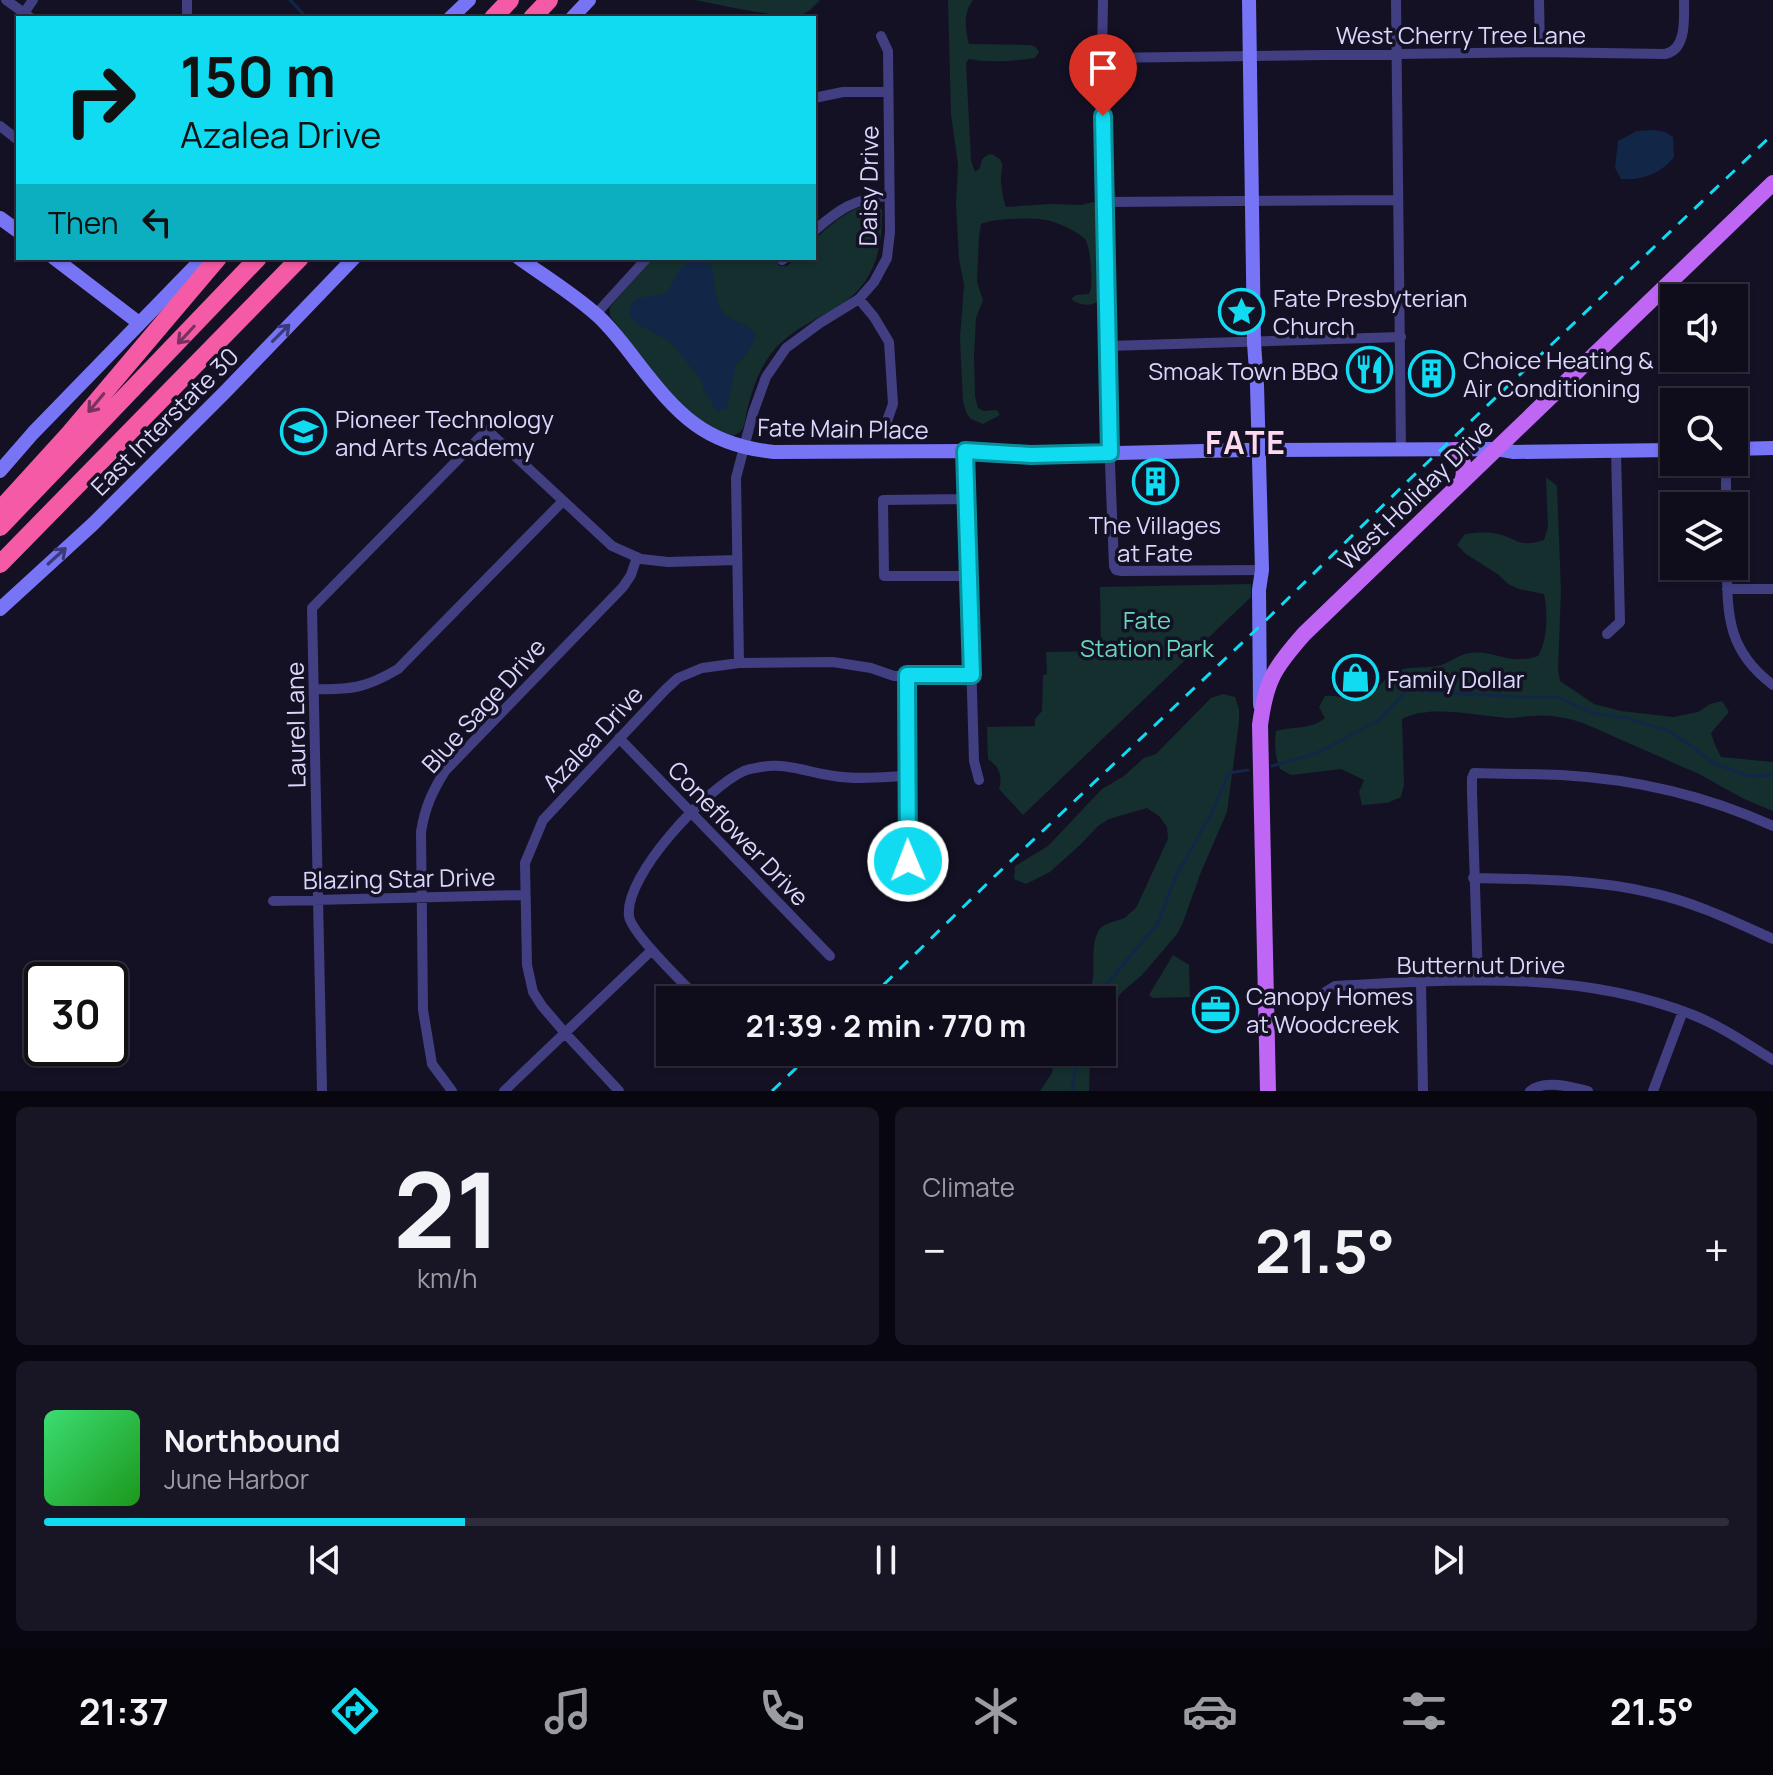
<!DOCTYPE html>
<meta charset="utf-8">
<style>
:root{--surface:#0f0d1c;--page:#181625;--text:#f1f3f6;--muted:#9b9ca3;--line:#2f2d3b;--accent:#10dbf0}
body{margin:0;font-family:Manrope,sans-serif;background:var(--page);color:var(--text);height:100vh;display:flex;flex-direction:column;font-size:30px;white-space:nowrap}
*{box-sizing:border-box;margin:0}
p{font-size:26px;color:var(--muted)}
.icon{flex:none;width:44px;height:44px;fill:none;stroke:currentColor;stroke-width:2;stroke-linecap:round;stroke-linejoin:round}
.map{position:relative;height:1091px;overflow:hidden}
.sheet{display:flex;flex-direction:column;gap:16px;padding:16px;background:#08070f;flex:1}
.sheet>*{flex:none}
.top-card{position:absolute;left:16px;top:16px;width:800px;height:244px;border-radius:0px;box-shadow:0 2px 6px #0004,0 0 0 2px var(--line);background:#10dbf0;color:#111;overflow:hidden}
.tools{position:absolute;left:1660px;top:284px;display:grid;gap:16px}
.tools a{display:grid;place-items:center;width:88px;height:88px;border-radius:0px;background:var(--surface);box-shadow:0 2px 6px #0004,0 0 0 2px var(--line);font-size:40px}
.speed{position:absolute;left:24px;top:962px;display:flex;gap:16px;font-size:40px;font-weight:700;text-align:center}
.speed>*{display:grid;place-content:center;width:104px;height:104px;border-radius:50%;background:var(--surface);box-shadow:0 2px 6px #0004,0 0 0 2px var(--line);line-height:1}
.speed .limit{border:4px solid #111;border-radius:12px;background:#fff;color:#111}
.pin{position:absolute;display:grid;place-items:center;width:68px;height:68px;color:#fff;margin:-82px -34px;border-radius:50% 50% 50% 0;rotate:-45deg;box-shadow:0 0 8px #0007}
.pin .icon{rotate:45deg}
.me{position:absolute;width:88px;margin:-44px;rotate:359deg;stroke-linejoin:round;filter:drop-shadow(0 0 6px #0008)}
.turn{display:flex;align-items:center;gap:28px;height:168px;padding:0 32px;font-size:36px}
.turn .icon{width:104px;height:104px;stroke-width:2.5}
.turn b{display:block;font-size:56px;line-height:68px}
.then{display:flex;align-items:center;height:76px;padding:0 32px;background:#0003;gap:16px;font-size:30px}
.big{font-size:60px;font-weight:700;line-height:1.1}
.sheet .widget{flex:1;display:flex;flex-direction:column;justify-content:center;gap:12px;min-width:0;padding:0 28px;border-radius:12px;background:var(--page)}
.sheet .dial{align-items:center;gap:0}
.dial b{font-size:104px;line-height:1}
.song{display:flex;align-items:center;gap:24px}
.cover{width:96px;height:96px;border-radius:12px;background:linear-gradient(135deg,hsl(140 70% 55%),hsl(120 70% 35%))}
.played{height:8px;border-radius:4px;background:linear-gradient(90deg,var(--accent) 25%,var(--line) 25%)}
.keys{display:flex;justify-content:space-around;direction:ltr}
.heat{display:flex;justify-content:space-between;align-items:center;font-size:44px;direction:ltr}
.sheet .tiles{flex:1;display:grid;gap:16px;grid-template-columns:1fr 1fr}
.widget:last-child{grid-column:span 2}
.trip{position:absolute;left:656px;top:986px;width:460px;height:80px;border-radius:0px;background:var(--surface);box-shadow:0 2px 6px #0004,0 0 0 2px var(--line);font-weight:700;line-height:80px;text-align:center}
.tab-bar{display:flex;height:128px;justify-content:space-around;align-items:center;background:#06050b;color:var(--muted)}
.tab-bar .icon{width:56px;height:56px}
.tab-bar .on{color:var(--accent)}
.tab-bar b{font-size:36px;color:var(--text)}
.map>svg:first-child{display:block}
.green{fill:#142f2e}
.water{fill:#122748}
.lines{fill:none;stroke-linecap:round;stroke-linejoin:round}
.stream{stroke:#122748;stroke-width:3}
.street{stroke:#413f81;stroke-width:10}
.secondary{stroke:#7775f6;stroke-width:14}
.primary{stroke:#bf66f5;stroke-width:16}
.highway{stroke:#f45aa5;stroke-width:18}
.rail{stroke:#10dbf0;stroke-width:3;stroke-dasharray:12 10;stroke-linecap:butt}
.oneway{stroke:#3c3979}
.oneway2{stroke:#79325f}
.route-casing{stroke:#0a8e9c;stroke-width:20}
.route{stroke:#10dbf0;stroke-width:14}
.labels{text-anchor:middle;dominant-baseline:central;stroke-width:7;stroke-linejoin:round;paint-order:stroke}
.street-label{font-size:24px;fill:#dbd7fc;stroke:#141125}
.poi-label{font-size:24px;fill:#dbd7fc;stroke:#141125;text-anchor:start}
.park-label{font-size:24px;fill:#67d8bb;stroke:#141125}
.district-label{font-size:32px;font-weight:bold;letter-spacing:2px;fill:#fdd9f0;stroke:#141125}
</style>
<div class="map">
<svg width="1773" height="1091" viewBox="0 0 1773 1091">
<rect width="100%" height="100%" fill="#141125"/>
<!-- green -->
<path class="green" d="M695 0H820C816 4 811 10 805 13 787 21 717 4 695 0Z
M948 0H973C963 12 965 30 969 44L1030 45 1036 47 1039 52 1035 58C1012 61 991 63 969 59L966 63 971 160 975 172 980 168C981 160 983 156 991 154 1009 162 1000 167 1001 181 1002 189 1003 200 1006 207L1050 204 1081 205 1093 202 1099 204 1101 217 1102 293 1101 300C1091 307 1081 306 1071 299L1076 295 1089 294 1091 288C1092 278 1091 245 1084 238 1076 231 1061 224 1050 221 1038 217 992 218 981 224L979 236 977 282 983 300 976 318 974 357 975 396 978 408 984 411 997 410 1000 415 983 424 971 419 967 414 963 402 960 338 964 285 959 259 956 205 958 165 951 114Z
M875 203 882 210C883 246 875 282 843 303 816 321 787 330 768 358 757 374 752 392 747 410 746 416 745 423 743 428 740 433 738 433 733 436 688 429 638 351 610 316V307L653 258H772L780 266H787L796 258H814V240C832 223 849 208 875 203Z
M1546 477 1557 486 1561 591 1558 668 1560 681 1594 704 1621 711 1673 717 1698 712 1710 704 1722 701 1729 712 1711 733 1715 745 1721 757 1773 762V811L1744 799 1699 774 1583 723C1568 718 1549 714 1533 716 1525 716 1516 718 1508 718 1476 716 1431 704 1402 719L1404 785 1401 797 1387 803 1362 805 1359 792 1364 780 1341 769 1291 775 1280 769C1275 756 1274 745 1276 731 1293 726 1311 730 1325 718L1319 707 1325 696C1339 695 1351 700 1365 700 1375 692 1382 681 1392 674 1405 664 1427 670 1441 665 1451 662 1459 654 1470 653 1496 650 1508 666 1538 656 1548 639 1548 614 1544 594L1519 589 1508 584 1499 575 1466 554 1457 545 1465 534C1474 533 1484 532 1492 533 1517 536 1515 549 1544 540L1548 527Z
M1251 584V597L1023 815 999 789C1003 775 999 767 988 759L987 727 1035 726V719L1042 711 1043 675 1047 674 1046 652 1101 651 1100 587Z
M1223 694 1235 697 1239 709V722L1227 812 1201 872 1183 922 1177 934 1142 975 1122 992 1113 1003 1102 1025V1000H1082C1102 985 1087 953 1098 932 1104 921 1116 923 1126 917 1127 916 1134 909 1136 908L1168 839 1167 827 1159 816 1147 808 1109 819 1098 826 1080 845 1050 872 1026 884 1014 879 1015 866 1048 846 1102 789 1124 776 1144 758 1156 754 1211 698Z
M1173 955 1189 965 1190 997 1153 998 1149 995Z
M1056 1052H1094L1090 1062 1089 1091H1040L1052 1073Z"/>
<!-- water -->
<path class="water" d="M1653 130 1665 132 1673 137 1674 157C1662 173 1641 181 1621 179L1615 168 1618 141 1637 131Z
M695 258 712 266C714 277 715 298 720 307 729 324 746 318 756 336 751 349 746 356 736 364L727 408 717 411 705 393 700 378 669 341 639 325 630 316C628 291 649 300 664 293 673 288 673 277 679 270 683 265 689 262 695 258Z"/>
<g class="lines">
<!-- stream -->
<path class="stream" d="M290 0 307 18
M1272 766 1317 753 1379 720 1407 690 1516 697H1557L1592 713 1623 717 1669 731 1693 747 1713 763 1749 776 1773 775
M1100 1000 1106 985 1158 923 1175 878 1211 814 1229 773 1248 770
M1072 1091 1078 1052"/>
<!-- street -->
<path class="street" d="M6 0 31 18
M187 0V18
M1103 0 1102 58 1109 438 1114 566 1116 570 1122 571 1262 570
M1396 0 1401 450
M1539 0 1540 52
M24 13 33 0
M1102 58 1540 52 1665 54C1687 50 1684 18 1684 0
M814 98 843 92H888
M0 126 18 140
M1105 202 1398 200
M814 231C839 209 855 198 889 196
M780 258 782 260 785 258
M859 299 874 317 889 342 893 404 887 421
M596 314 647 258
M1108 346 1401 337
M965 451 974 761 979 780
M1726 462V506
M967 499 883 500 884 576H969
M1727 566C1727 618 1729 652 1773 685
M1727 589H1773
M1607 634 1620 622 1616 450
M739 663 736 478 753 413 766 377 786 348 820 323 859 299 874 282 887 258 890 232 888 51 881 36
M907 675 908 861
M314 689C351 690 366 688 398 669L563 501
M619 738 830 956
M1473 878C1533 879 1594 879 1652 893 1694 902 1733 921 1773 939
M273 901 525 895
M1478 980 1472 792V778L1474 773C1503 774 1532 774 1561 775 1633 779 1707 796 1773 826
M1421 982 1423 1091
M1319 996 1335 986C1455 980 1579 969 1693 1015 1721 1026 1747 1044 1773 1060
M700 1000C686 986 631 933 629 916 624 875 708 787 744 771 749 769 756 768 761 767 787 762 809 773 834 776 858 780 883 777 907 776
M322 1091 312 608 487 430 612 546 641 559 668 562 737 560
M452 1091 432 1064 423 1010 421 832C425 807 432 792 445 771L623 587 631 575 637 557
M504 1091 652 950
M619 1091 565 1033 542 1006 533 992 527 965 525 863 543 820 665 690 678 678 702 668 739 663 833 662 871 668 894 676 972 675
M1530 1091C1544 1079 1571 1087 1588 1091
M1653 1091 1683 1011"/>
<!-- secondary -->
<path class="secondary" d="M1249 0 1254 343 1257 385 1262 570 1259 590 1260 705
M450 18 469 0
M572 18 589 0
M0 218 18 231
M54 258 139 323
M519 258C544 276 575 295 598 316 612 329 625 346 637 362 678 415 705 445 774 452L965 451 1031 455 1246 450 1496 449 1514 452 1674 450
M1734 449 1773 448
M0 471 33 433 203 258
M0 609 93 524 226 391 354 258"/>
<!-- primary -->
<path class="primary" d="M1455 450C1464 459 1466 470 1462 482
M1268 1091 1260 725C1266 680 1274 668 1304 634L1773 183"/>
<!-- highway -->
<path class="highway" d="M493 18 510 0
M532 18 549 0
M0 510 69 434 218 258
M0 527 258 258
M0 564 300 258"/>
<!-- rail -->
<path class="rail" d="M868 1000 996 875 1259 627 1410 479 1773 134
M772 1091 813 1052"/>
</g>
<!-- one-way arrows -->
<defs><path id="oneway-shaft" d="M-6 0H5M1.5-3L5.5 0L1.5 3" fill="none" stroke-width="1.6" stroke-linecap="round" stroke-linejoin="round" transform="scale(2)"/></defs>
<g class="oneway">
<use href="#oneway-shaft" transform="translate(281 333) rotate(-45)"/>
<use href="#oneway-shaft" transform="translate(57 556) rotate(-42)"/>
</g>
<g class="oneway2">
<use href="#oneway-shaft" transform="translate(186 335) rotate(133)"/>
<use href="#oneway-shaft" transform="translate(96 403) rotate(130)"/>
</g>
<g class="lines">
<defs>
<path id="route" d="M908 861 907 675H972L965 451 1031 455 1110 453 1103 116"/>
</defs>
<!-- route casing -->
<use href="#route" class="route-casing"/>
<!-- route -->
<use href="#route" class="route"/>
</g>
<!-- icons -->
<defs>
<symbol id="sight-ring" viewBox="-11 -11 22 22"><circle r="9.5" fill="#141125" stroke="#10dbf0" stroke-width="1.5"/><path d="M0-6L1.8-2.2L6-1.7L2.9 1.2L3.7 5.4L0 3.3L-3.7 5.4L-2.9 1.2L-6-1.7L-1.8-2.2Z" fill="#10dbf0"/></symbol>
<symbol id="restaurant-ring" viewBox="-11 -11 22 22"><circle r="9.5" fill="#141125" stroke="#10dbf0" stroke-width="1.5"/><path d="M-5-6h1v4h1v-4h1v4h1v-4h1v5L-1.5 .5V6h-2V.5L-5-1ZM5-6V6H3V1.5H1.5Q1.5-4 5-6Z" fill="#10dbf0"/></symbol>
<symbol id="building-ring" viewBox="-11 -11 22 22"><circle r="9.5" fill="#141125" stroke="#10dbf0" stroke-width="1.5"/><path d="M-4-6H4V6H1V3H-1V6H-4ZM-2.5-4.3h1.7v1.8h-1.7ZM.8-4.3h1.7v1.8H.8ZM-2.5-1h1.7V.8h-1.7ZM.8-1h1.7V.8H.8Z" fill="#10dbf0"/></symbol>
<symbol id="school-ring" viewBox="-11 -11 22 22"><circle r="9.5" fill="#141125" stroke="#10dbf0" stroke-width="1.5"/><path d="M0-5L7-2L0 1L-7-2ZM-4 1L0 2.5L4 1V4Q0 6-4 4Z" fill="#10dbf0"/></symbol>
<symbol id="shop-ring" viewBox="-11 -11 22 22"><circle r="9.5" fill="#141125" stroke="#10dbf0" stroke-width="1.5"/><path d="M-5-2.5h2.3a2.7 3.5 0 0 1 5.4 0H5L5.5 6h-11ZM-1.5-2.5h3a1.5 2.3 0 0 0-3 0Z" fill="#10dbf0"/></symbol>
<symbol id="office-ring" viewBox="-11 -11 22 22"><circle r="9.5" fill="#141125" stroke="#10dbf0" stroke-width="1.5"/><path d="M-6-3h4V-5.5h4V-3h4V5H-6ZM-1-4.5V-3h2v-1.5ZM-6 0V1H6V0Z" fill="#10dbf0"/></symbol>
</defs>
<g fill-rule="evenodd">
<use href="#sight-ring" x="1216" y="286" width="51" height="51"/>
<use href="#restaurant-ring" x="1344" y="344" width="51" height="51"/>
<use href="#building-ring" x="1406" y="348" width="51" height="51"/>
<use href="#school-ring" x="278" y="406" width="51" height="51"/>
<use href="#building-ring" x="1130" y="456" width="51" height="51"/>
<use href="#shop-ring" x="1330" y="652" width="51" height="51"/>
<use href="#office-ring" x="1190" y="984" width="51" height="51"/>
</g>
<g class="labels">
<!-- street labels -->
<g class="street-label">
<text x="1461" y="34">West Cherry Tree Lane</text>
<text transform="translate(868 186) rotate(-89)">Daisy Drive</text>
<text transform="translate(164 421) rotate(-45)">East Interstate 30</text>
<text transform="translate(843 428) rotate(1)">Fate Main Place</text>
<text transform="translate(1415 494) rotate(-44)">West Holiday Drive</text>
<text transform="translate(483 705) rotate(-48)">Blue Sage Drive</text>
<text transform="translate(295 725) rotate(-91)">Laurel Lane</text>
<text transform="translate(592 738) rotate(-47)">Azalea Drive</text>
<text transform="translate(739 833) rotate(46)">Coneflower Drive</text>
<text transform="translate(399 878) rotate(-1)">Blazing Star Drive</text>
<text x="1481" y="964">Butternut Drive</text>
</g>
<!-- poi labels -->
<g class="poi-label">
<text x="1273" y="297">Fate Presbyterian<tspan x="1273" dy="28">Church</tspan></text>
<text x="1463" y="359">Choice Heating &amp;<tspan x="1463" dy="28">Air Conditioning</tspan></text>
<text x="1338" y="370" text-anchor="end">Smoak Town BBQ</text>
<text x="335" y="418">Pioneer Technology<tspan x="335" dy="28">and Arts Academy</tspan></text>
<text x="1155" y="524" text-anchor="middle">The Villages<tspan x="1155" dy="28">at Fate</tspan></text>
<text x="1387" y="678">Family Dollar</text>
<text x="1246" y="995">Canopy Homes<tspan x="1246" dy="28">at Woodcreek</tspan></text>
</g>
<!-- park labels -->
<g class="park-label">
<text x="1147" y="619">Fate<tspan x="1147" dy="28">Station Park</tspan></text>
</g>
<!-- district labels -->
<g class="district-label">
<text x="1246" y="442">FATE</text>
</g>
</g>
</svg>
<div class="tools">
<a><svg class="icon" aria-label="sound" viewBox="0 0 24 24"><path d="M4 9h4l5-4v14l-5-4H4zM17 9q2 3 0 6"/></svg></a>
<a><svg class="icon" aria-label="search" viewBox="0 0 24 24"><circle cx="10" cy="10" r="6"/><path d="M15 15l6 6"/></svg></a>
<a><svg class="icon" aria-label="layers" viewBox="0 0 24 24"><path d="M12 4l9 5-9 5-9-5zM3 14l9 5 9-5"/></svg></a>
</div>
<div class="speed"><div class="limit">30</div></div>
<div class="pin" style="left:1103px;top:116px;background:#d93025"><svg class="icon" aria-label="arrive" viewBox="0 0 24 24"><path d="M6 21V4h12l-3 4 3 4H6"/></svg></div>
<svg class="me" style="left:908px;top:861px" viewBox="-20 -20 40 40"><circle r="17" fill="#10dbf0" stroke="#fff" stroke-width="3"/><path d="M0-11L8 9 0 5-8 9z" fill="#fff"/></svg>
<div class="trip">21:39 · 2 min · 770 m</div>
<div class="top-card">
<div class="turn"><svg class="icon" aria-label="right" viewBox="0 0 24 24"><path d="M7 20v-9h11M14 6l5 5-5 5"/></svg><div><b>150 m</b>Azalea Drive</div></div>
<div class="then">Then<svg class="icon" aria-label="left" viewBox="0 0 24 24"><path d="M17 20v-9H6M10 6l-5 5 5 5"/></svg></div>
</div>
</div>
<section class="sheet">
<div class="tiles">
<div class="widget dial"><b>21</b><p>km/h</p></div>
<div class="widget"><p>Climate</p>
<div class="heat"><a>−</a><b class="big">21.5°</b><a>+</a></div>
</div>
<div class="widget">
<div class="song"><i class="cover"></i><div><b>Northbound</b><p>June Harbor</p></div></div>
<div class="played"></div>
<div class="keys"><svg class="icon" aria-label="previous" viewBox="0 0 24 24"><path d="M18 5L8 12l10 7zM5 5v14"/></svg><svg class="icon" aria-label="pause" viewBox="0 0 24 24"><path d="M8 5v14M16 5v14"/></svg><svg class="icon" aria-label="next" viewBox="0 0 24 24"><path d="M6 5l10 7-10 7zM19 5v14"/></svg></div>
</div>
</div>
</section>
<nav class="tab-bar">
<b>21:37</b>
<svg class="icon on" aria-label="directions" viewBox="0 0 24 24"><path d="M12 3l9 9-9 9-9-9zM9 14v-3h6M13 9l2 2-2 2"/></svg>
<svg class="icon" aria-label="music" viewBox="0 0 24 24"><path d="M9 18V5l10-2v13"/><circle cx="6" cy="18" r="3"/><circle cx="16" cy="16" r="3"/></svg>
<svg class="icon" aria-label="phone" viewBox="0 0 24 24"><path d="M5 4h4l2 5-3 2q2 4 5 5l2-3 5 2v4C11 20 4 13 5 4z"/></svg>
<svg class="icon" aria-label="climate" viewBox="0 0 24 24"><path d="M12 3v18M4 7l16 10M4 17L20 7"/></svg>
<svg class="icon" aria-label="car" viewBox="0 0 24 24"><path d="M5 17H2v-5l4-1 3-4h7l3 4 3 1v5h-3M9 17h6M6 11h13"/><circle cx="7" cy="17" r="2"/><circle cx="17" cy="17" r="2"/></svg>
<svg class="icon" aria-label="filters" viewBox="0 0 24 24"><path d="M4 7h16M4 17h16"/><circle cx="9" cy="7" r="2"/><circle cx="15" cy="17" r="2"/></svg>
<b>21.5°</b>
</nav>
